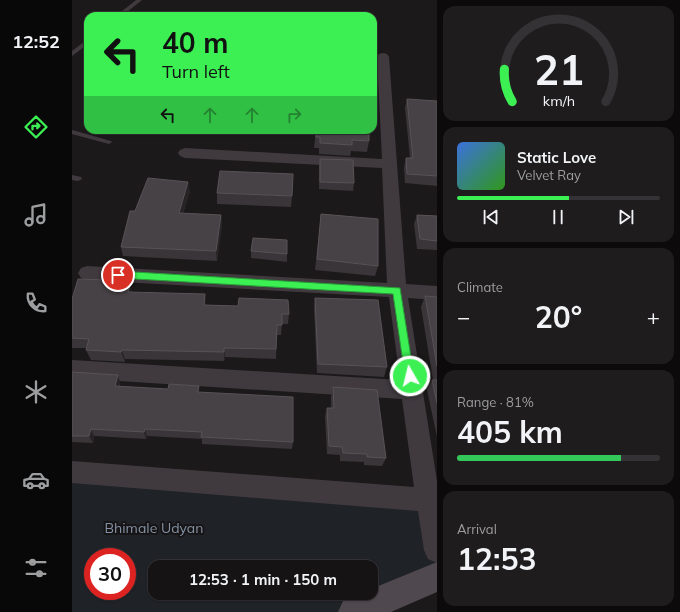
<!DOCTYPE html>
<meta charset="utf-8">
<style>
:root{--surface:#151314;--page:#1e1c1d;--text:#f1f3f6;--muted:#9d9ea0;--line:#343234;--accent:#3cf054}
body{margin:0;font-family:Mulish,sans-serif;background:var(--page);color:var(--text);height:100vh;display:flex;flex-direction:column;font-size:15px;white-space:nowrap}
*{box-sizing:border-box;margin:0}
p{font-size:13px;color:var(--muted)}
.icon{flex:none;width:22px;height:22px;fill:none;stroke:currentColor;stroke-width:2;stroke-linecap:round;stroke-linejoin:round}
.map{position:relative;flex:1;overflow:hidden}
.drawer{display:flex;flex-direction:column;gap:6px;padding:6px;background:#0c0a0b;width:243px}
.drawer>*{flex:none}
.hud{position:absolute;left:12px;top:12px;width:293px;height:122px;border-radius:12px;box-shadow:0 1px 3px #0004,0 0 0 1px var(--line);background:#3cf054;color:#111;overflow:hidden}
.speed{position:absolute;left:12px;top:548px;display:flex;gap:8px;font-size:20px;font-weight:700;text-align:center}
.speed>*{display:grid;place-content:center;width:52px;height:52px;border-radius:50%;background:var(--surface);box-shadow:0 1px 3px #0004,0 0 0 1px var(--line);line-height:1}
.speed .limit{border:6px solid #d22;background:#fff;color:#111}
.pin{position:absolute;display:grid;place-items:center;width:34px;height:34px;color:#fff;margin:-17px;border:2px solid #fff;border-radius:50%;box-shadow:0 1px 4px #0007}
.me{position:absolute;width:44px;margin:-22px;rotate:352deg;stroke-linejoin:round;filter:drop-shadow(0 0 3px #0008)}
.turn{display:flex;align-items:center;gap:14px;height:84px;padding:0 12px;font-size:18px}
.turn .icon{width:52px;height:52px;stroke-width:2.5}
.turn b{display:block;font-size:28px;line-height:34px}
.lanes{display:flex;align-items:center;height:38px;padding:0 12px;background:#0003;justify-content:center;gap:20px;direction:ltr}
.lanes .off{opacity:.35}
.big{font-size:30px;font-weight:700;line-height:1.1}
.drawer .card{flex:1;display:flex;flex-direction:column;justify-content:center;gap:6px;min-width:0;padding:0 14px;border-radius:12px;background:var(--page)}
.drawer .dial{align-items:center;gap:0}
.dial svg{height:104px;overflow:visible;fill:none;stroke:var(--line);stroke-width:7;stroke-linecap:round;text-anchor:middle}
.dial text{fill:var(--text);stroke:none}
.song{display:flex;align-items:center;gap:12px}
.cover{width:48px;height:48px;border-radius:6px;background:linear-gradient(135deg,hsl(220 70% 55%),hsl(110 70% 35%))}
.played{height:4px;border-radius:2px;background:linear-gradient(90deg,var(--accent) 55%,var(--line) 55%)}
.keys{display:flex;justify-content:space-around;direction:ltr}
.heat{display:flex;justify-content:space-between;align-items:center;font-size:22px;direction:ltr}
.charge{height:6px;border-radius:3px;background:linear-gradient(90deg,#34c759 81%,var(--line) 0)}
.trip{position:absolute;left:76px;top:560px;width:230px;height:40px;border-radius:12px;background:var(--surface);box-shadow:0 1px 3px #0004,0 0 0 1px var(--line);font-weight:700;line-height:40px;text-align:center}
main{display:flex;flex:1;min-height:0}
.menu{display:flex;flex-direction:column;width:72px;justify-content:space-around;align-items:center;background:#080808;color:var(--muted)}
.menu .icon{width:28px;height:28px}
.menu .active{color:var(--accent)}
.menu b{font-size:18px;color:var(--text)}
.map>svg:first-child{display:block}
.green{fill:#1f2227;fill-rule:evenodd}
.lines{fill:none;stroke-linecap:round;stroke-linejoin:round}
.lane{fill:#403a3f;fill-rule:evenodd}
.street{fill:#403a3f;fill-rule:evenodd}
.secondary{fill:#50484f;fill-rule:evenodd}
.wall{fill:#393538}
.shaded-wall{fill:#272426}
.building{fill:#474245;stroke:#595257}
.route{fill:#3cf054;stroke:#279c37}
.labels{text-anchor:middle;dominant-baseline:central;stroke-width:4;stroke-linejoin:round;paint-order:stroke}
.near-park-label{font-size:14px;fill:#8393a5;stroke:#171415}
</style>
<main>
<nav class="menu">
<b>12:52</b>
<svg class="icon active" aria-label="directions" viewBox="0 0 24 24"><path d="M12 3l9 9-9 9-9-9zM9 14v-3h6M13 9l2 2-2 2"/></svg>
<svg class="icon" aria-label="music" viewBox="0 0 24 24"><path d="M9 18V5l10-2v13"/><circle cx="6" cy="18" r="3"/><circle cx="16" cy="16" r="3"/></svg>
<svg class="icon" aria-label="phone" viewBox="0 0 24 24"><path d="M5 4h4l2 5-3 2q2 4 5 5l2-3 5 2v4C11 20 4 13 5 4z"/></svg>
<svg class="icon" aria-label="climate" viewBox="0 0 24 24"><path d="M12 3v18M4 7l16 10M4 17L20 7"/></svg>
<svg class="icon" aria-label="car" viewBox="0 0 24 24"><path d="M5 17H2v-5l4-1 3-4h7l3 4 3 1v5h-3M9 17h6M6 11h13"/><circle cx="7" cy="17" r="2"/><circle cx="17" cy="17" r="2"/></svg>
<svg class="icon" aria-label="filters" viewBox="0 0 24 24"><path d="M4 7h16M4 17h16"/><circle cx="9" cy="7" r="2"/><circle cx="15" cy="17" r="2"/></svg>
</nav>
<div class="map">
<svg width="365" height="612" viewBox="0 0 365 612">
<rect width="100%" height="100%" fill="#1c191a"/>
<!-- green -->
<path class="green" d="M0 482 358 509 365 568 280 612H0ZM21 557H55V591H21ZM83 567H299V593H83Z"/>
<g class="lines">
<!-- lane -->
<path class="lane" d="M64 0H70L50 16H44Z
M16 39V44L0 56V51Z
M0 130 39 141 40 142 37 144 0 134Z
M0 175 9 177 10 179 6 181 0 180Z"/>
<!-- street -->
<path class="street" d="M311 53 315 54 317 57 334 284 365 286V300L336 298 365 481V563L356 559 352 550 346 511 0 483V461L342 487 330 399 0 378V360L328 380 317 297 15 280 9 278 6 273 9 268 15 266 315 283 310 168 113 158 108 156 106 153 108 150 113 148 310 159 305 57 307 54Z"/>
<!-- secondary -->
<path class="secondary" d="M365 562V592L319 612H266L271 601 290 593H299V589Z"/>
</g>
<!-- wall -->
<path class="wall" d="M335 99 365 101V186L333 183 332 167 334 158H338L333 108Z
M244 130 297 141 295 152 279 151 278 156 247 154V148H242Z
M248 159 282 183 281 191 247 189V166Z
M118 191 111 214 149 215 150 225 145 261 51 256 49 247 63 211Z
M145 193 220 196 219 207 145 204Z
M249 214 306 266 303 276 243 270Z
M345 215 365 216V250L345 249 342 224Z
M179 251 215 254V262L179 258Z
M36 284 60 292 134 305 217 314 216 324H210L209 335H205L204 359 153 357 152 361 53 359V362L19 360 14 350 15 348H0V299Z
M353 296 365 297V437L355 390 360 380H361L349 307Z
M243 298 315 367 312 377 245 373 242 308Z
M0 372 48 383V386L128 392 221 442 220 449 130 444V439L75 436 74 439 22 436 21 443 0 442Z
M261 387 314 458 310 466 292 465V462L268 461V455L255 454 253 416 255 408H259V396Z"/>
<!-- shaded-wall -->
<path class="shaded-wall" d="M116 182 118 191 108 223 107 213Z
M149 215 150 225 145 261 144 251Z
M58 285 61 295 56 292Z
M133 294 134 304 133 315 132 305Z
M152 348 153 357 152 361Z
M50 350 53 359V362L49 352Z
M46 375 48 383 46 393 43 386Z
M19 429 22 436 21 443 17 436Z
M73 429 75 436 74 439 72 432Z"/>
<!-- building -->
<path class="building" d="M335 99 365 101V176L335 174 334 158H341Z
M244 130H297V141L280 140V145L248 143V137H244Z
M248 159 281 160 282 183 248 182Z
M148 171 221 174 220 196 145 193Z
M76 178 116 182 107 213 149 215 144 251 49 247 58 211H63Z
M249 214 306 219V266L245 259Z
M345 215 365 216V241L348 239Z
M181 238 215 240V254L179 251Z
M6 279 34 280 33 284 58 285 56 292 133 294 132 305 166 306 167 298 216 300 217 314H210V325H205L204 349 152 348V352L50 350 49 352 14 350 17 339 0 338V299Z
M353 296 365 297V366Z
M243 298 306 300 315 367 246 364Z
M0 372 46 375 43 386 96 389 97 384 127 386 126 392 221 397V442L129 437 130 432 73 429 72 432 19 429 17 436H0Z
M360 380H365V403Z
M261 387 305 390 314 458 295 457V454L271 453 270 447 257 446 255 408H262Z"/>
<!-- route -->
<path class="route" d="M46 271 328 288 342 376 341 379 338 380 334 379 333 376 321 294 46 278 42 275Z"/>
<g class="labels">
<!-- near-park labels -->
<g class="near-park-label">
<text x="82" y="528">Bhimale Udyan</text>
</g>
</g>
</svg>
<div class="speed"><div class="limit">30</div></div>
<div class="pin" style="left:46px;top:275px;background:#d93025"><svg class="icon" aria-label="arrive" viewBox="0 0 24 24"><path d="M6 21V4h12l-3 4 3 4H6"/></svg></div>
<svg class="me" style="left:338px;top:376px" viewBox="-20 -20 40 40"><circle r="17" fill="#3cf054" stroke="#fff" stroke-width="3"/><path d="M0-11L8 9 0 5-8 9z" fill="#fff"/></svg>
<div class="trip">12:53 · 1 min · 150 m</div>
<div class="hud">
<div class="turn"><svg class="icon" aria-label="left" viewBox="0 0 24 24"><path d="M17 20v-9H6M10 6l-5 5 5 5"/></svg><div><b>40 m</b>Turn left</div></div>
<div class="lanes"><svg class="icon" aria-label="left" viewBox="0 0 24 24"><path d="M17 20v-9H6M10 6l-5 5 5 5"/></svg><svg class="icon off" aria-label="ahead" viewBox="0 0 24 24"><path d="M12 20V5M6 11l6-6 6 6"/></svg><svg class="icon off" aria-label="ahead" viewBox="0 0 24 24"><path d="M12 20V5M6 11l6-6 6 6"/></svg><svg class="icon off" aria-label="right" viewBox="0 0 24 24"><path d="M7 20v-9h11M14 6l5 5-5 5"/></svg></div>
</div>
</div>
<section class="drawer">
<div class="card dial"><svg viewBox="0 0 100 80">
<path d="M14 69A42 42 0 1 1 86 69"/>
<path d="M14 69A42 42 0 0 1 8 44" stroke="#3cf054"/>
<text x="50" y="56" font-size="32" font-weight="700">21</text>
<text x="50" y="72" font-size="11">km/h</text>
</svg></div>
<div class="card">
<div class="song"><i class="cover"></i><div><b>Static Love</b><p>Velvet Ray</p></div></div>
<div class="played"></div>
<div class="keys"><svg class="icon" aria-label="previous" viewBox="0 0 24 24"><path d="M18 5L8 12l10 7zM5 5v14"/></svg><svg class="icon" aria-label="pause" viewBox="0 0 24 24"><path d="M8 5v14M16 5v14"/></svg><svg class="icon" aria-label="next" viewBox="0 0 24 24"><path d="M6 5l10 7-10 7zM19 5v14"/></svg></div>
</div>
<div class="card"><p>Climate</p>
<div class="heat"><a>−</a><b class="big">20°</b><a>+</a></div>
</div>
<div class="card"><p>Range · 81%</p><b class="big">405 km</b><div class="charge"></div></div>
<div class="card"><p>Arrival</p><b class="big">12:53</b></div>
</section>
</main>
